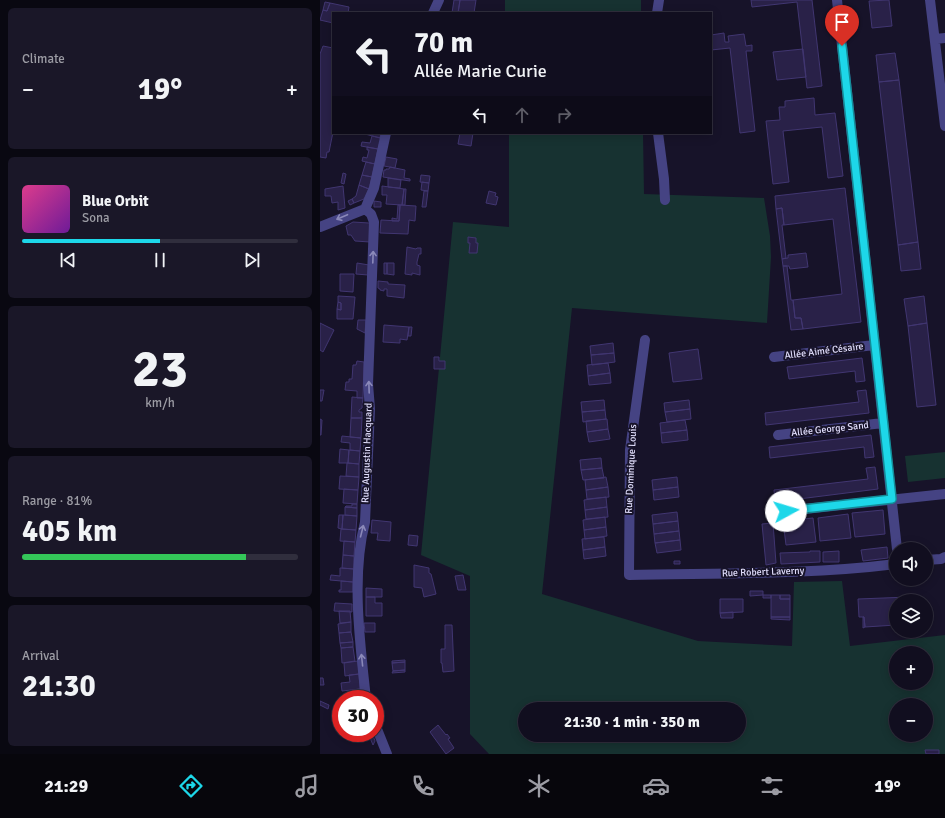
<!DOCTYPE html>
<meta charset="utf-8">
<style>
:root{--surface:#110e1f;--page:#1a1728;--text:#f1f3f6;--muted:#9c9ca4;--line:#302e3d;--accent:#1dd7e9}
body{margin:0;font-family:Signika,sans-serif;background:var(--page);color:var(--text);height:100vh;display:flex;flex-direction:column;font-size:15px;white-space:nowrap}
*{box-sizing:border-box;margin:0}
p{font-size:13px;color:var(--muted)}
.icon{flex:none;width:22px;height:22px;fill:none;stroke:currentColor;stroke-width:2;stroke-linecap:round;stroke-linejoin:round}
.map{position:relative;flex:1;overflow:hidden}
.panel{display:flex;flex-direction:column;gap:8px;padding:8px;background:#090811;width:320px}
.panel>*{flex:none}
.guide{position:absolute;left:12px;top:12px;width:380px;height:122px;border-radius:0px;box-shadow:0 2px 10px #0003,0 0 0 1px var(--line);background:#110e1f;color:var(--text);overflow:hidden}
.buttons{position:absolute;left:569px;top:542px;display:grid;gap:8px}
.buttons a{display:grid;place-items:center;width:44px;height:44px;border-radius:50%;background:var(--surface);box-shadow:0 2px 10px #0003,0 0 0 1px var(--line);font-size:20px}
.speed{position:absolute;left:12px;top:690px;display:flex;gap:8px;font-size:20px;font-weight:700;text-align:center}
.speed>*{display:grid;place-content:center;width:52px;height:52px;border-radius:50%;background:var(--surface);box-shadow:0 2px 10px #0003,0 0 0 1px var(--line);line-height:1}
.speed .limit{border:6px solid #d22;background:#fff;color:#111}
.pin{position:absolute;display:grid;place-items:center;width:34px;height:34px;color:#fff;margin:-41px -17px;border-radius:50% 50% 50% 0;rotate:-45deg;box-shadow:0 0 4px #0007}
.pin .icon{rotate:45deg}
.me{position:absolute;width:44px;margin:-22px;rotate:84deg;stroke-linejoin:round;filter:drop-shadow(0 0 3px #0008)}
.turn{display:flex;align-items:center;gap:14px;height:84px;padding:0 16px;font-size:18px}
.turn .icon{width:52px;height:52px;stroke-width:2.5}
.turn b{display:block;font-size:28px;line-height:34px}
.lanes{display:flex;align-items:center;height:38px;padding:0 16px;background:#0003;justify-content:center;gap:20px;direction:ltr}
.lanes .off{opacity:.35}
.big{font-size:30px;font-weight:800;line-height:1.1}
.panel .widget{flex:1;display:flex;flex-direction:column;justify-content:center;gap:6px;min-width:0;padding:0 14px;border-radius:6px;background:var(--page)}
.panel .dial{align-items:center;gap:0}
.dial b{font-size:52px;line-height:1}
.song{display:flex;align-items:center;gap:12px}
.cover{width:48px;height:48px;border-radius:6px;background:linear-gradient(135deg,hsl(330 70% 55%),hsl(280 70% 35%))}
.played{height:4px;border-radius:2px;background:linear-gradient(90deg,var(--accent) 50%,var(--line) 50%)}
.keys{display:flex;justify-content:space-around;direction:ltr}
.heat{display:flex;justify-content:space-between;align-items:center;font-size:22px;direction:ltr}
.charge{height:6px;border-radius:3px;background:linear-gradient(90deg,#34c759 81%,var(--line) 0)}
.trip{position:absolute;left:198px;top:702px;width:228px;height:40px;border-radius:20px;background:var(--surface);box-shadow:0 2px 10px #0003,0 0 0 1px var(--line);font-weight:800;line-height:40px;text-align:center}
.dock{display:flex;height:64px;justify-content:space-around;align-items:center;background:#07060c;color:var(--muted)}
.dock .icon{width:28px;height:28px}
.dock .current{color:var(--accent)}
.dock b{font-size:18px;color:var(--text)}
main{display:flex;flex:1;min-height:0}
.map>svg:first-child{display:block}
.green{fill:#173231;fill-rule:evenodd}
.building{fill:#292148;stroke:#413671}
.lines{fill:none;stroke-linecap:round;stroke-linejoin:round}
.street{stroke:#454383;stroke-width:10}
.oneway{stroke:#8b89b9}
.route-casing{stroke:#138c97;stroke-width:10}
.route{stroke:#1dd7e9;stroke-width:7}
.labels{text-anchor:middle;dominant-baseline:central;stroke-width:4;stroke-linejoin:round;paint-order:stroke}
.street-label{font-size:10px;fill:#e1defc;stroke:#171329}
</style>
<main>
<section class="panel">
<div class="widget"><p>Climate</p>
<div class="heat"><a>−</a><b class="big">19°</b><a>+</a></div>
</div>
<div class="widget">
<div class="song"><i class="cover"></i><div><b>Blue Orbit</b><p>Sona</p></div></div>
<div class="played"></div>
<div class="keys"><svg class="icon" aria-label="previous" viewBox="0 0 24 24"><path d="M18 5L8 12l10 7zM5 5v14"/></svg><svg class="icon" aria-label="pause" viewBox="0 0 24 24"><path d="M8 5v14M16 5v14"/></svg><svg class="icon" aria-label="next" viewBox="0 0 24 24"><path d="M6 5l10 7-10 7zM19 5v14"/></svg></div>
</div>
<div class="widget dial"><b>23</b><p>km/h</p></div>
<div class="widget"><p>Range · 81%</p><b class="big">405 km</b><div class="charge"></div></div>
<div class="widget"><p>Arrival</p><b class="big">21:30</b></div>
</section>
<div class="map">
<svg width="625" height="754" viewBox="0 0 625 754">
<rect width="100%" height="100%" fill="#171329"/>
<!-- green -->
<path class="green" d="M185 0H321V13H185Z
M189 133H323L324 194 444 198 450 236 451 257 447 323 252 308 222 594 378 641 472 646 474 582 522 581 530 646 625 635V754H169L150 734V576L101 555 133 222 189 227ZM576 653H606V683H576ZM576 705H606V735H576ZM205 709H419V735H205Z
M625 452V478L588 482 585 456Z"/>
<!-- building -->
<path class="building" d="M134 0H140L138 13H132Z
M140 0H156L154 13H138Z
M431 0H492L502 86 487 88 477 2 432 7Z
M569 0 572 26 552 28 549 1Z
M5 2 10 3 7 11 3 10Z
M10 3 29 7 28 13H13V23L0 20 3 10 7 11Z
M404 33 405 42H409L408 36 424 34 426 46 432 45V51H426L435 131 420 133 410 48 391 50V35Z
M3 46 13 48V96L12 103H13V132L9 152H7L6 158 0 157V54Z
M483 49 486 77 457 80 453 52Z
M575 53 579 80 559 82 556 55Z
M579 80 598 242 578 245 559 82Z
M494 98 495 115 515 113 523 176 508 178 502 127 463 131 469 182 453 184 446 121 460 120 459 107H465V101Z
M46 133H61L60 138 45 134Z
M140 133H153L151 146 138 144Z
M52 136 61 138 58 149 41 146 42 142 50 143Z
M47 147 58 149 55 164 42 161 43 157 47 158 49 150H47Z
M66 157 77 159 75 168 64 166Z
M46 162 55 164 52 177 42 175Z
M70 167 85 170 84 178 90 179V181L63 177 64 170H66V169H69Z
M23 173 26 174 24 184 21 183Z
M42 175 52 177 49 189 39 185Z
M101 175 110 176 109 183 100 182Z
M68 178 81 180 80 188 68 187Z
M102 182 109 183 108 191 101 190Z
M39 185 49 189 44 199 34 203 32 199 36 196Z
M23 186 25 208 18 210V202L12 203 11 196H5V189Z
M62 186 84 189 82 205 66 204 67 195H62Z
M525 188 541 322 483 329 481 318H475L473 300 522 294 513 219 464 225 462 208 456 209 455 196Z
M84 189H86L85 205H82Z
M104 191H108L106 207H102Z
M169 191 176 193 175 196 178 197 176 205 166 203Z
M32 199 34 203 30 205 28 201Z
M54 201 61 202V207H54Z
M78 205H80L79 221H72V218L77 219Z
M80 205 96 206 95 221 89 220 88 234 60 233 61 220 79 221Z
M462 208 464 225H462L466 258 462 259 456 209Z
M33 222 49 223 51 225 50 242 35 241 31 235H28L26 226Z
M148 237 156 238V243H158L157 253H149L150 243H148Z
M598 242 601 269 581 271 578 245Z
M87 247 96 249 97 248H101V254H99L97 262V265L100 266V275L92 273V275L85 274Z
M486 253 488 267 470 269 469 266H463L462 259 468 258V255Z
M37 263 49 265 48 275 36 274Z
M64 263H67V274H64Z
M67 263H74V275L67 274Z
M463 266H467L471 300H473L475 318H481L483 329 471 330Z
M20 274H34L33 292 20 291Z
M58 281 68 282V284L85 285 84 298 67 296V289H64V291L60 290V289L58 288Z
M18 296 35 297 33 319H17V309L21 310V303L18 302Z
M604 296 607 323 588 326 584 299Z
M18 302 21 303V310L17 309Z
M38 320H46L45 333 37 329Z
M0 323 14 330 3 352 0 350Z
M607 323 616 405 597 407 588 326Z
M64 325 89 327 87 340 80 339V343L63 342Z
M89 327H92L91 336H88Z
M293 343 294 353 271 355 270 346Z
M378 349 382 379 353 382 349 353Z
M294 353 295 362 272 365 271 355Z
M114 357H119V361H125V369H114Z
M542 358 545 381 536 382 535 371 469 379 467 367Z
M37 361 44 362 43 398H37V391L25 390 26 382H29V379H32L33 365H36Z
M288 363 290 373 268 376 267 365Z
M290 373 291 383 269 385 268 376Z
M0 390H4L2 401H0Z
M546 390 549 413 446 425 445 413 539 402 537 391Z
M32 397 43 398 42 408 39 410V412H42V418H31Z
M284 400 285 410 262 412 261 402Z
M369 400 370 409 345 412 344 403Z
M370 409 371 419 347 422 345 412Z
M285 410 286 419 263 422 262 412Z
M31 418H42L41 438 30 437Z
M0 419 2 420 1 435H0Z
M287 419 288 429 267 432 266 421Z
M365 420 367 430 341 433 340 423Z
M288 429 290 439 269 442 267 432Z
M367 430 368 440 342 443 341 433Z
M551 435 554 457 545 458 544 447 450 458 449 447Z
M22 436 41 438 40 451 30 450V443L21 442Z
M20 449 29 450 28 463H19Z
M29 450 40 451 39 464 28 463Z
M281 458 282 468 261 470 260 460Z
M27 463 39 464V477L26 476Z
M555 467 558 489 455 502 454 490 548 479 546 468Z
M282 468 284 478 263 480 261 470Z
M20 476 39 477 38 490 19 489Z
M286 477 288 487 266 490 265 480Z
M357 477 358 487 333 490 332 480Z
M288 487 289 497 267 499 266 490Z
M358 487 359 497 334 500 333 490Z
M24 489 38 490 37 504 23 503Z
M286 497 287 507 265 510 264 500Z
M32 504H37V508L25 507 26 506H32Z
M25 507 37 508V516L25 515Z
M287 507 288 517 266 519 265 510Z
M563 510 565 534 535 537 532 513Z
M357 512 358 521 333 524 332 515Z
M528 514 531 538 500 541 498 518Z
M19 515H23L22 529 18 528Z
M23 515 37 516 36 530 22 529Z
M285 517 286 527 264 530 263 520Z
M493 518 496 542 466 545 463 521Z
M52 520 71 522 70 541 57 540 58 533H51Z
M358 521 359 531 334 534 333 524Z
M453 523 456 563 446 565 442 524Z
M286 527 287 536 265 539 264 530Z
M21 529 36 530 35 542 20 541Z
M359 531 360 540 335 543 334 534Z
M89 535 98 536 97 546 88 545Z
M284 537 285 547 263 550 262 539Z
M360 540 361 550 337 553 335 543Z
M24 541 35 542 34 556 23 555Z
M285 547 286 556 264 559 263 550Z
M567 547 568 558 543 561 541 550Z
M490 551H500V562L461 564 460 553 490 552Z
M519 551V562H503V552Z
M23 555 34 556V569L22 568Z
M354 561H360V564H354Z
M94 565 109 568V573L111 574 116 594 104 597 102 588 94 587Z
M20 568 34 569 33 582 10 580 11 575 20 576Z
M143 575 146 590H138L135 576Z
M21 581 33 582V592H19V590H21Z
M46 588 62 589V597H46Z
M430 591H443V595L430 596Z
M443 595H451V598H443Z
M451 595H460V599H470V617H451Z
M460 595H470V599H460Z
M46 597H55V603H62V616H46Z
M589 597V601H576V625L545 627 544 617H539L538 599Z
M400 599H423V612L400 613Z
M15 603 32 604V612L14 611Z
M19 611H30L31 622 20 623Z
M413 612V618H401L400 613Z
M451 617H470V620L451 619Z
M543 617H544L545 627 543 628Z
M31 622V632L19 633 18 624Z
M44 623H55V632H45Z
M125 625H132L134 671 123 672 122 663H121V649H125Z
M31 632 33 642 20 643 19 633Z
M33 642V647L21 648 20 643Z
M33 647 35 661 22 663 21 648Z
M85 660V662L72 663V661Z
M38 661 39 674 25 676 24 663Z
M85 662V670L73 671 72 663Z
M85 670V672L72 673 73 671Z
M39 674 40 689 22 691 21 683 30 682 29 675Z
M0 678H3L4 685H0Z
M40 689 42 699H33L32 690Z
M0 701 9 705 8 709 0 705Z
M15 708 21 711 20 715 13 711Z
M118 725 126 735 127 734 130 738 128 739 134 748 126 754 110 732Z
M48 733H52L55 741 53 745Z
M605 750H619V754H606Z"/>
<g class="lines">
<!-- street -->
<path class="street" d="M517 0 577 549
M610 0 625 126
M113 13 119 0
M337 13 339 0
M615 39 625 38
M338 133 344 179 345 200
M45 209 51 214 54 222 48 384 50 409 45 522C31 576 40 643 46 699
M0 227 45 209 54 188 66 133
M325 340 310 450 309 575C398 573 488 575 576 564
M454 357 554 345
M458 435 563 423
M466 511 625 494
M606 560 621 559 625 557
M55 724 67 754"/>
</g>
<!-- one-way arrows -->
<defs><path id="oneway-shaft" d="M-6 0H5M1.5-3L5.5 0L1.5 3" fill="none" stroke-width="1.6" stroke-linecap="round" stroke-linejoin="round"/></defs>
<g class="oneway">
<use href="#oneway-shaft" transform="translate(22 217) rotate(157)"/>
<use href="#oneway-shaft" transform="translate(53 257) rotate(-88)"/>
<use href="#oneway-shaft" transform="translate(49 387) rotate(-92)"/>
<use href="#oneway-shaft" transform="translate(42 531) rotate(-76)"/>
<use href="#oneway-shaft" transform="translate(42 660) rotate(-96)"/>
</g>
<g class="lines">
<defs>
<path id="route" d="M466 511 572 499 522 46"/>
</defs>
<!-- route casing -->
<use href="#route" class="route-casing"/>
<!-- route -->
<use href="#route" class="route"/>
</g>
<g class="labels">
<!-- street labels -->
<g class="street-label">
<text transform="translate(504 351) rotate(-7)">Allée Aimé Césaire</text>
<text transform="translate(510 429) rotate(-6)">Allée George Sand</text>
<text transform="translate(47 453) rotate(-88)">Rue Augustin Hacquard</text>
<text transform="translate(311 469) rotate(-87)">Rue Dominique Louis</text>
<text transform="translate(443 572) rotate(-2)">Rue Robert Laverny</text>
</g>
</g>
</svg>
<div class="buttons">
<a><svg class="icon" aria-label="sound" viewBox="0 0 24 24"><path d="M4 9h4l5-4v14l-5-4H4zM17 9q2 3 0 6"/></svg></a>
<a><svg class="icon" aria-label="layers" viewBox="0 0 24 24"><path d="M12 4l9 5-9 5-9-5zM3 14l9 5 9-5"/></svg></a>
<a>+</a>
<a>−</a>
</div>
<div class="speed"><div class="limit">30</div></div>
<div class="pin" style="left:522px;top:46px;background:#d93025"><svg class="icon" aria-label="arrive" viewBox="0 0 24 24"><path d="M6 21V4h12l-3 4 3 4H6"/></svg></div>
<svg class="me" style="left:466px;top:511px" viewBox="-20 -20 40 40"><circle r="19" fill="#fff"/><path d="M0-13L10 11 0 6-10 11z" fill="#1dd7e9"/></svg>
<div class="trip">21:30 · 1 min · 350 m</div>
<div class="guide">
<div class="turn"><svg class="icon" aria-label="left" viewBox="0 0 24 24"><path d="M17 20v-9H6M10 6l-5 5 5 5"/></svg><div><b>70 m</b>Allée Marie Curie</div></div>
<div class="lanes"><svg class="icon" aria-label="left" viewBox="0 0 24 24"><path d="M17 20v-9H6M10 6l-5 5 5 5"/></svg><svg class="icon off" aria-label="ahead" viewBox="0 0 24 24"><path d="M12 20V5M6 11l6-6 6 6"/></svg><svg class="icon off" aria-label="right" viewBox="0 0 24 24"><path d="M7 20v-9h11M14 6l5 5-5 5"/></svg></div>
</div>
</div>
</main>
<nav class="dock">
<b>21:29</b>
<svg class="icon current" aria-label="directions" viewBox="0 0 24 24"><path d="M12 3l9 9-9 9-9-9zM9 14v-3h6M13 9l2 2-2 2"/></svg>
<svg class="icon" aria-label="music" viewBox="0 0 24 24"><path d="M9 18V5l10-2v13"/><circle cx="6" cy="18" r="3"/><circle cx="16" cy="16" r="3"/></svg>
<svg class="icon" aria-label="phone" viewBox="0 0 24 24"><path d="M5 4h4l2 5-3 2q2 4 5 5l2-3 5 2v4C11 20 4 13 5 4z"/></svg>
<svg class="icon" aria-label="climate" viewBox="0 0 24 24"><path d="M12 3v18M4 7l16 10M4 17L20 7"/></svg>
<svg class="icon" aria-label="car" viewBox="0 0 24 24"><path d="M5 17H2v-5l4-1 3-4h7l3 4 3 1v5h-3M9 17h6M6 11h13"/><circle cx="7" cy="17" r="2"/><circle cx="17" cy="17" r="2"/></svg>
<svg class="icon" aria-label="filters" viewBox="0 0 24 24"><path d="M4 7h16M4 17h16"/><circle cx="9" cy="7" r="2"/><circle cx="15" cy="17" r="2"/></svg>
<b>19°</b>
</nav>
